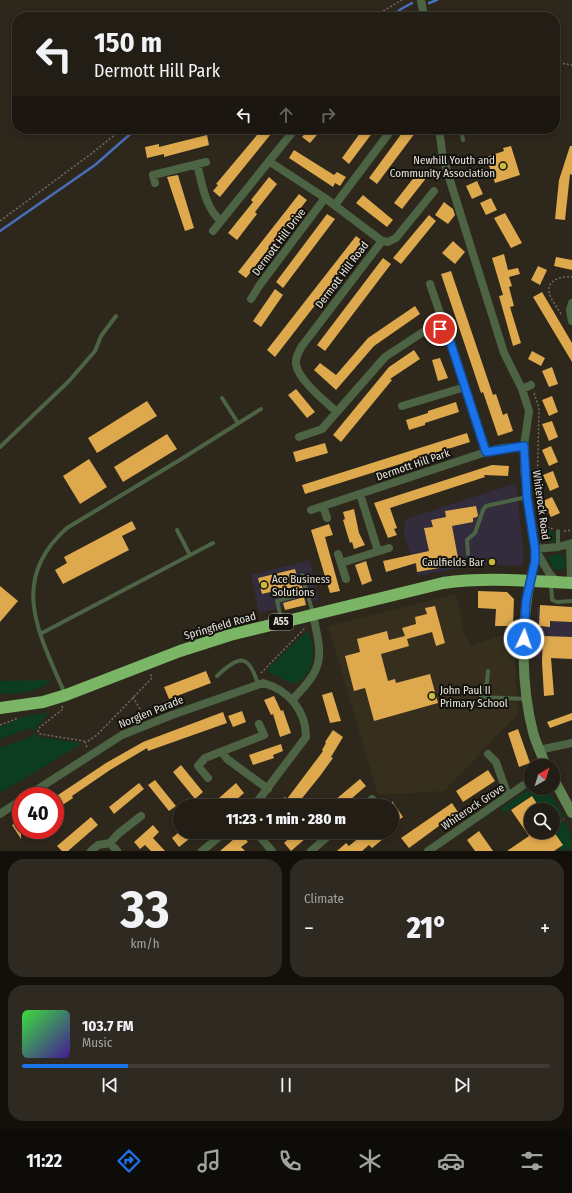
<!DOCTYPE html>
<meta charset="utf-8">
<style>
:root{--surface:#221d15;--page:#2e2a22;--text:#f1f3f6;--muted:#a2a2a0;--line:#3f3b34;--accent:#1a73e8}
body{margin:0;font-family:"Fira Sans Condensed",sans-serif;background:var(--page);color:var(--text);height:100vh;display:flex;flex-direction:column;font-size:15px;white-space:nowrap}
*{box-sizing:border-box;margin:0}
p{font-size:13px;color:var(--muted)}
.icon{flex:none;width:22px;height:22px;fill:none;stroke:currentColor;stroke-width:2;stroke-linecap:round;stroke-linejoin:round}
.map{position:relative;height:851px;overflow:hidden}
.details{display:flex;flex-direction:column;gap:8px;padding:8px;background:#13100c;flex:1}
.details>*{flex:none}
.banner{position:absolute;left:12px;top:12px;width:548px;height:122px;border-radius:16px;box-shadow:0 2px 6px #0003,0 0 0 1px var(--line);background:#221d15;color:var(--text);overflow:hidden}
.needle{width:26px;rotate:39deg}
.controls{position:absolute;left:524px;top:759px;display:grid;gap:8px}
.controls a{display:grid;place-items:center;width:36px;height:36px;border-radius:50%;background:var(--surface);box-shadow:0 2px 6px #0003,0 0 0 1px var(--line);font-size:20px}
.speed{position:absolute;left:12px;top:787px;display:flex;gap:8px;font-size:20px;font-weight:700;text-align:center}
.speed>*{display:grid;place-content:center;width:52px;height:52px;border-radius:50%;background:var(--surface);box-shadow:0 2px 6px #0003,0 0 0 1px var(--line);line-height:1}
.speed .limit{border:6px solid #d22;background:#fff;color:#111}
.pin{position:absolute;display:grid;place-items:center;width:34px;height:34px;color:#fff;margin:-17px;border:2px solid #fff;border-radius:50%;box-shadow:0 1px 4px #0007}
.me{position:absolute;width:44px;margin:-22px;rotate:3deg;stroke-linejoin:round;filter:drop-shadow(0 0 3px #0008)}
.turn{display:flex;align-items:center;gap:14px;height:84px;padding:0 16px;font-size:18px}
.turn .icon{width:52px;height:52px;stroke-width:2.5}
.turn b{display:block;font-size:28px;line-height:34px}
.lanes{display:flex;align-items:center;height:38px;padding:0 16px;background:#0003;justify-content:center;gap:20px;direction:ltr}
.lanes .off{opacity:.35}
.big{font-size:30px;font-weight:800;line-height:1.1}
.details .widget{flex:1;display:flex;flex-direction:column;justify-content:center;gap:6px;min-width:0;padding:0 14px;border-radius:16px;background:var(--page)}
.details .dial{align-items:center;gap:0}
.dial b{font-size:52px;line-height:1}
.song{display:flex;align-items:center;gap:12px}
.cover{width:48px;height:48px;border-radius:6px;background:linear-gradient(135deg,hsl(120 70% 55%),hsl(260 70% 35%))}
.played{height:4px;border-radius:2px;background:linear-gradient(90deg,var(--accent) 20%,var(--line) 20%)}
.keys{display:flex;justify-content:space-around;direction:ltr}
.heat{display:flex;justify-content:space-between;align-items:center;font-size:22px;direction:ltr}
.details .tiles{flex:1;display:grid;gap:8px;grid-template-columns:1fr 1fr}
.widget:last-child{grid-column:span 2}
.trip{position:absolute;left:173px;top:799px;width:226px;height:40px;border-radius:20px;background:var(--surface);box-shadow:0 2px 6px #0003,0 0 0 1px var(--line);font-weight:800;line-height:40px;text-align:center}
.tab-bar{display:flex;height:64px;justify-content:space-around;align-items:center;background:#0e0c08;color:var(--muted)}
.tab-bar .icon{width:28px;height:28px}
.tab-bar .active{color:var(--accent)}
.tab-bar b{font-size:18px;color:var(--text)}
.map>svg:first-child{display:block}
.commercial{fill:#322c3c}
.education{fill:#362f1e}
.green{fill:#0d3d20}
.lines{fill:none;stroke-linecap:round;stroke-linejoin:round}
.stream{stroke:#496fbb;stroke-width:2.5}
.building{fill:#dea84d}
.path{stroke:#716c62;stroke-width:1.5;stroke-dasharray:2 2;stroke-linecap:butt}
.lane{stroke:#4c6444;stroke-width:4}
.street{stroke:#4c6444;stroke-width:8}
.secondary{stroke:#608553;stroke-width:10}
.highway{stroke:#7bb566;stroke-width:12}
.route-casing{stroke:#114b97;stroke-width:10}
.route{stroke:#1a73e8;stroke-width:7}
.poi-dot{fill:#c8bb3b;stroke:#13110c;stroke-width:1.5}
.labels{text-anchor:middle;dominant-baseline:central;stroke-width:4;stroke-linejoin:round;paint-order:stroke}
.shield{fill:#13110c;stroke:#a8a59e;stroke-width:1}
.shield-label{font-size:10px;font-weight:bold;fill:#e8e4dd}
.poi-label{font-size:11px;fill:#e8e4dd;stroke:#13110c;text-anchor:end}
.street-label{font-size:11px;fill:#e8e4dd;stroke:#13110c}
</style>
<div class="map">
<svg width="572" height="851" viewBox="0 0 572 851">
<rect width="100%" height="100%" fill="#2d271c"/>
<!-- commercial -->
<path class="commercial" d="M516 483 524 558 522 566 474 565 418 576 403 533 406 519Z
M310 560 319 600 259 613 251 575Z
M537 607 572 608V660L537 658Z"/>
<!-- education -->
<path class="education" d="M456 594 465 636 471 646 513 631 518 714 444 791 378 795 328 626Z"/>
<!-- green -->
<path class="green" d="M543 526 554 532 555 541 550 542 545 539Z
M559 554 563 556 566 563 563 569 560 571 554 569 547 557Z
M306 632H308C318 647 313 678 294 684L268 672 269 667Z
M50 680C43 692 13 694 0 694V681Z
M50 712 33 731 29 728 0 739V727L23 717Z
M34 733 39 737 83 743 0 793V748L32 736Z
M531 788H547L564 816 558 819 553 810H541L532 796 503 813 501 808Z
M565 820 571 836 572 849 562 851 559 847 562 845 553 830Z"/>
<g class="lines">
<!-- stream -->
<path class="stream" d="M429 3 437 0
M391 17 401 9 412 3
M0 231 95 165 136 129"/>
</g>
<!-- building -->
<path class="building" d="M262 129H275L220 197 213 191 218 185 216 184Z
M309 129H322L310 143 302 137Z
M363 129H369L373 132 349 164 342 158Z
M405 129H418L377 184 369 178Z
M207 135 209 145 164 157V154L147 158 145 147 159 144V147Z
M511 146 520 175 495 183 486 157 504 151 503 148Z
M570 146H572V175L570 174 565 220 555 219 559 180Z
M294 150 334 175 337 172 346 177 340 186 335 183 333 187 289 158Z
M419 171 427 177 402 209 394 203Z
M178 175 194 228 185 231 167 177Z
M269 177 277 184 255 212 257 214 237 240 228 233 253 202 251 200Z
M477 181 483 194 472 199 466 186Z
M299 194 307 200 246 278 238 272Z
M363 195 393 220 387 227 356 203Z
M491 198 497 210 486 215 480 203Z
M444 202 453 209 455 215 448 224 435 215Z
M505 213 522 243 511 248 494 218Z
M327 214 335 219 283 288 276 282Z
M429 215 436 221 401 264 393 258Z
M356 236 364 242 275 357 267 350Z
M453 241 465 252 455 264 442 253Z
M504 254 508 270 518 268 520 274 509 277 512 286 509 287 514 306 510 307 521 343 513 346 499 296 503 295 492 258Z
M556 257 572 260V270L554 266Z
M383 258 391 264 325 351 317 345Z
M538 266 547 270 540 285 531 280Z
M451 271 493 395 496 394 503 415 507 413 513 431 498 436 483 392 481 393 441 274Z
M275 289 283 295 261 327 253 321Z
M542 292 572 343V362L533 297Z
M415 306 420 314 374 346 336 390 314 370 320 363 336 375 368 338Z
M414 350 420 359 390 379 392 380 341 442 333 435 389 367Z
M532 351 545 358 541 366 528 359Z
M440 358 448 378 438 381 432 360Z
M552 367 558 384 549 387 542 371Z
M296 389 315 412 307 418 288 395Z
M552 396 558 412 549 416 542 400Z
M147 401 157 416 97 453 88 438Z
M456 402 459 412 425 423V425L409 430 406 420 428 413V411Z
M552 421 558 437 549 441 542 424Z
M467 433 470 442 305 494 302 485Z
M167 434 177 449 123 482 114 467Z
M325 443 328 453 296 462 293 452Z
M551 446 558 462 549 466 542 450Z
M89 459 107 487 80 504 63 476Z
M492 465 509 466 508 476 484 475 485 477 390 508 397 528 394 529 397 535 388 538 374 503Z
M553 471 559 487 550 491 543 475Z
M552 497 560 513 551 517 543 501Z
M476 506 478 515 477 517 473 518V522L452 526 458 558 449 560 450 566 417 572 416 563 386 572 383 561 429 551 424 528 433 527 431 520 446 517 445 511Z
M354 509 359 533 365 545 354 549 352 542 350 543 349 540 343 520 345 519 343 512Z
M132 521 136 529 122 536 129 550 63 584 55 570 67 563 64 557Z
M329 524 333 535 325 537 340 591 330 593 311 530Z
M366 561 372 581 362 585 355 565Z
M295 569 300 586H302L303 590 281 596 279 590 262 594 258 578Z
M0 586 18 601 0 622Z
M478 591 507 592 514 599 513 626H495L496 609 478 608Z
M304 597 306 605 285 610 283 603Z
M540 605 572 607V622L550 621V627L539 626Z
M435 606 445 643 436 646 432 632 407 639 409 646 381 654 388 681 395 679 396 683 430 674 438 703 374 721 365 688 354 691 345 656 360 652 357 639 387 631 389 640 405 636 402 628 416 624 415 617 427 614 425 608Z
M543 636 572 637V659L551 658 554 695 544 696 542 662Z
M206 671 211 683 169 699 164 687Z
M332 692 341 721 330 723 322 695Z
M274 696 281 711 283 710 291 733 280 737 273 714 271 715 264 700Z
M242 711 246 722 233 727 228 716Z
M223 712 227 723 148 751 147 748 110 770 72 796 73 798 55 810V797L106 763 143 742Z
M572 713V720L550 728 547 722Z
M518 729 530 763 519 767 508 733Z
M333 730 343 737 331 757 333 758 320 776 299 802 297 800 292 805 293 806H274L285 797 287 799 323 751 322 750 326 743 325 742Z
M281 744 283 751 273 755 274 758 253 765 249 755Z
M181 765 203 792 195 799 173 772Z
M488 770 495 781 463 802 456 791Z
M360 779 366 786 343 806H328Z
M155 780 176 806 169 811 148 785Z
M139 783 144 789 114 814 109 807Z
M236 783 244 793 229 806H210Z
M532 796 541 810H531V832H554L563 845 554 851H507L529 836 511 810Z
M392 801 403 817 392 825Z
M452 803 458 812 409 848 401 838Z
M91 817 98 825 68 851H62L57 846Z
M21 820V839L12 825Z
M153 825 159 832 153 838 165 851H151L145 845 140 849 134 842Z
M479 831 493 851H475L467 840Z
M179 832H198L179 847 172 838Z
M296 832H313L291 851 284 843Z
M372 832H378L383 839 372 848 369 845 362 851H337L346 843 349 846 361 836 364 839Z
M241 833 248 842 241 847 245 851H220Z"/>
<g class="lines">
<!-- path -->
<path class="path" d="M373 17 402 0
M555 62 572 65
M0 221 91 154 122 129
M561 314C558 309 554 303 551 298 543 281 559 276 572 277
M534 393 539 408 537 498
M539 518 547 527 553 529
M564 531 572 530
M261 673 306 627
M133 697 145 718
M62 706 63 709 40 727 38 731 40 734 84 741 85 743
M0 725 16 719 17 717
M87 747 85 743 97 735 152 678 150 673
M553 826 564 819"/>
<!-- lane -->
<path class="lane" d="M461 129 463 140
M222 398 238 423
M0 447 69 381 95 351 101 336 116 316
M177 530 190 555
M558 547V531
M468 554 467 540 475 533 483 510 486 506 527 497
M302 575 313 613
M551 583 552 600 557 602 572 601
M282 622 277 601 307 593
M40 634 213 543
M488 671 487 682 481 697 526 699
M217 676C239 655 249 653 258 685
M65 694C39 634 8 580 67 528L183 458 261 409"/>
<!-- street -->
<path class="street" d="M421 0 424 17
M439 129 443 158 504 353 522 389 529 411 524 446V470L535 549V561L530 581
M270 162 325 198 382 241 302 346C299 352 295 357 296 364 298 380 326 402 337 412
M197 164C202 183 205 208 221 221
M155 183 153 175 206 162
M335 205 392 129
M213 231 295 129
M382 241 388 242 396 238 434 191
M430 284 440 313V329
M251 299 259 286 325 198
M572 303 570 310 572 321
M522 389 531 385
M402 406 465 387
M299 437 322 429 385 357 423 332 435 328 445 333 451 344 486 452
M360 494 378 551
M323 506 327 518
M311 510 486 452 502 448 524 446
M570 544 571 583
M338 554 346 579
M341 563 389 548
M558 583 549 573 535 549 558 547 572 543
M292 700C324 667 323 660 313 615
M539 750 572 743
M222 752 227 759 268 789
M488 754 496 762 508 796
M208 778 198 766 205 758 264 735 259 724
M27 796 122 735 172 715 263 683C289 690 306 711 306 737L254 806
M364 806 372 799
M0 814 21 800
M256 832 272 851
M110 843 117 851
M91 851 98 845 110 843 118 834 141 816
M202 851 225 832
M311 851 333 832
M428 851 531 780"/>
<!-- secondary -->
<path class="secondary" d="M530 581C521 627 521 686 533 732 536 744 542 755 546 766
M553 778 572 813"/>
<!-- highway -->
<path class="highway" d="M0 708 43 702 66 695 180 651 230 635 443 583C486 577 528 581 572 583"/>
</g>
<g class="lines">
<defs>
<path id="route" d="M440 329 447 336 451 344 486 452 524 446 527 497 535 549V561L526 601 524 639"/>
</defs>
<!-- route casing -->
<use href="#route" class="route-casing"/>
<!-- route -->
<use href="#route" class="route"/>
</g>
<!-- markers -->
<g class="poi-dot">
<circle cx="503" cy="166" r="4"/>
<circle cx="492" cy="562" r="4"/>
<circle cx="264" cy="585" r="4"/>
<circle cx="432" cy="696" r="4"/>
</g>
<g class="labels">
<!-- shield labels -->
<rect class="shield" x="269" y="614" width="24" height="16" rx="3"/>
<g class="shield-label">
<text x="281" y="622">A55</text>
</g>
<!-- poi labels -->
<g class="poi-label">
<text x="495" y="160">Newhill Youth and<tspan x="495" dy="13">Community Association</tspan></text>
<text x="484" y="562">Caulfields Bar</text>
<text x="272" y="579" text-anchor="start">Ace Business<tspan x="272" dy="13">Solutions</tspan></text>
<text x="440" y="690" text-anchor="start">John Paul II<tspan x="440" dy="13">Primary School</tspan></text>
</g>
<!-- street labels -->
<g class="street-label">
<text transform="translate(279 242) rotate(-53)">Dermott Hill Drive</text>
<text transform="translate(342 275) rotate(-53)">Dermott Hill Road</text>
<text transform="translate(413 465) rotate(-19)">Dermott Hill Park</text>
<text transform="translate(541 505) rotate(82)">Whiterock Road</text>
<text transform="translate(220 626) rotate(-16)">Springfield Road</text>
<text transform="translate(151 712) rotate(-22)">Norglen Parade</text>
<text transform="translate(473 807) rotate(-34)">Whiterock Grove</text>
</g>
</g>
</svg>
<div class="controls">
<a><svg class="needle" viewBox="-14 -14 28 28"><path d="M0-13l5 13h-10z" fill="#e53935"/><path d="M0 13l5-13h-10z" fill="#a2a2a0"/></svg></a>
<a><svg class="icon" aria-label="search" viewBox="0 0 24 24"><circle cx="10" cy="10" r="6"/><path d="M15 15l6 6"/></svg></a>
</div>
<div class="speed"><div class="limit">40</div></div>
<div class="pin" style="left:440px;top:329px;background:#d93025"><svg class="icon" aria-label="arrive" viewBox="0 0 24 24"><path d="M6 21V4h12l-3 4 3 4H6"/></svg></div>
<svg class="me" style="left:524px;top:639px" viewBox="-20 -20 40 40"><circle r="17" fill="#1a73e8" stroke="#fff" stroke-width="3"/><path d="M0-11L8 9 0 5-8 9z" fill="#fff"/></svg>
<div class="trip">11:23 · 1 min · 280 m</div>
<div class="banner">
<div class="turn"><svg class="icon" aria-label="left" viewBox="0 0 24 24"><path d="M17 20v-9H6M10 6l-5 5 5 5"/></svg><div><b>150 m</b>Dermott Hill Park</div></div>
<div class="lanes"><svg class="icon" aria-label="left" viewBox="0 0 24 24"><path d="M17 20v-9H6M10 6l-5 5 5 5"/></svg><svg class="icon off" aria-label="ahead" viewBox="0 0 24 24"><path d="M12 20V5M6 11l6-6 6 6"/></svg><svg class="icon off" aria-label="right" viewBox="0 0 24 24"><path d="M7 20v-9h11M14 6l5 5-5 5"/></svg></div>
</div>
</div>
<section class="details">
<div class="tiles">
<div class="widget dial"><b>33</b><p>km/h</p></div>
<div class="widget"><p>Climate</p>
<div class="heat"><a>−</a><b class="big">21°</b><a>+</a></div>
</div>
<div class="widget">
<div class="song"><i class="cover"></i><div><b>103.7 FM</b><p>Music</p></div></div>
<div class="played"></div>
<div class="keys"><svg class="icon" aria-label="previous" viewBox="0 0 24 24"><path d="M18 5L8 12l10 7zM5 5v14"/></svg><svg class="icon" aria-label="pause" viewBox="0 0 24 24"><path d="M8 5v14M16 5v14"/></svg><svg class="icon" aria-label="next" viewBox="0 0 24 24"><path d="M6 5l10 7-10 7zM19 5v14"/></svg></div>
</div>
</div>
</section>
<nav class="tab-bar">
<b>11:22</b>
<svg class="icon active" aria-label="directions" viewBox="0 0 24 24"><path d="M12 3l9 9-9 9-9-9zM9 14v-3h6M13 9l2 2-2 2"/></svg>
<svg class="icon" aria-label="music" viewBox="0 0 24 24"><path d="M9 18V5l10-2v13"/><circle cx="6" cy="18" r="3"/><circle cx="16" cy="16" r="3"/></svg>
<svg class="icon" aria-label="phone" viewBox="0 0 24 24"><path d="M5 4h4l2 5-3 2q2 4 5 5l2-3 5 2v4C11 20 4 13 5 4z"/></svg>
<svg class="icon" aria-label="climate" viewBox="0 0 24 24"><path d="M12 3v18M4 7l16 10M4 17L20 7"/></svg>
<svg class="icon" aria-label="car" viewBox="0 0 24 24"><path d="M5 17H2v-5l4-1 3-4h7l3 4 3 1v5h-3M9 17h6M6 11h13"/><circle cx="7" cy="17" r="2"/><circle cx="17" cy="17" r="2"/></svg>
<svg class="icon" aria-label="filters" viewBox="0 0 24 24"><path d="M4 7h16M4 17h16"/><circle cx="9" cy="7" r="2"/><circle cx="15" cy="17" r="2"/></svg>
</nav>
